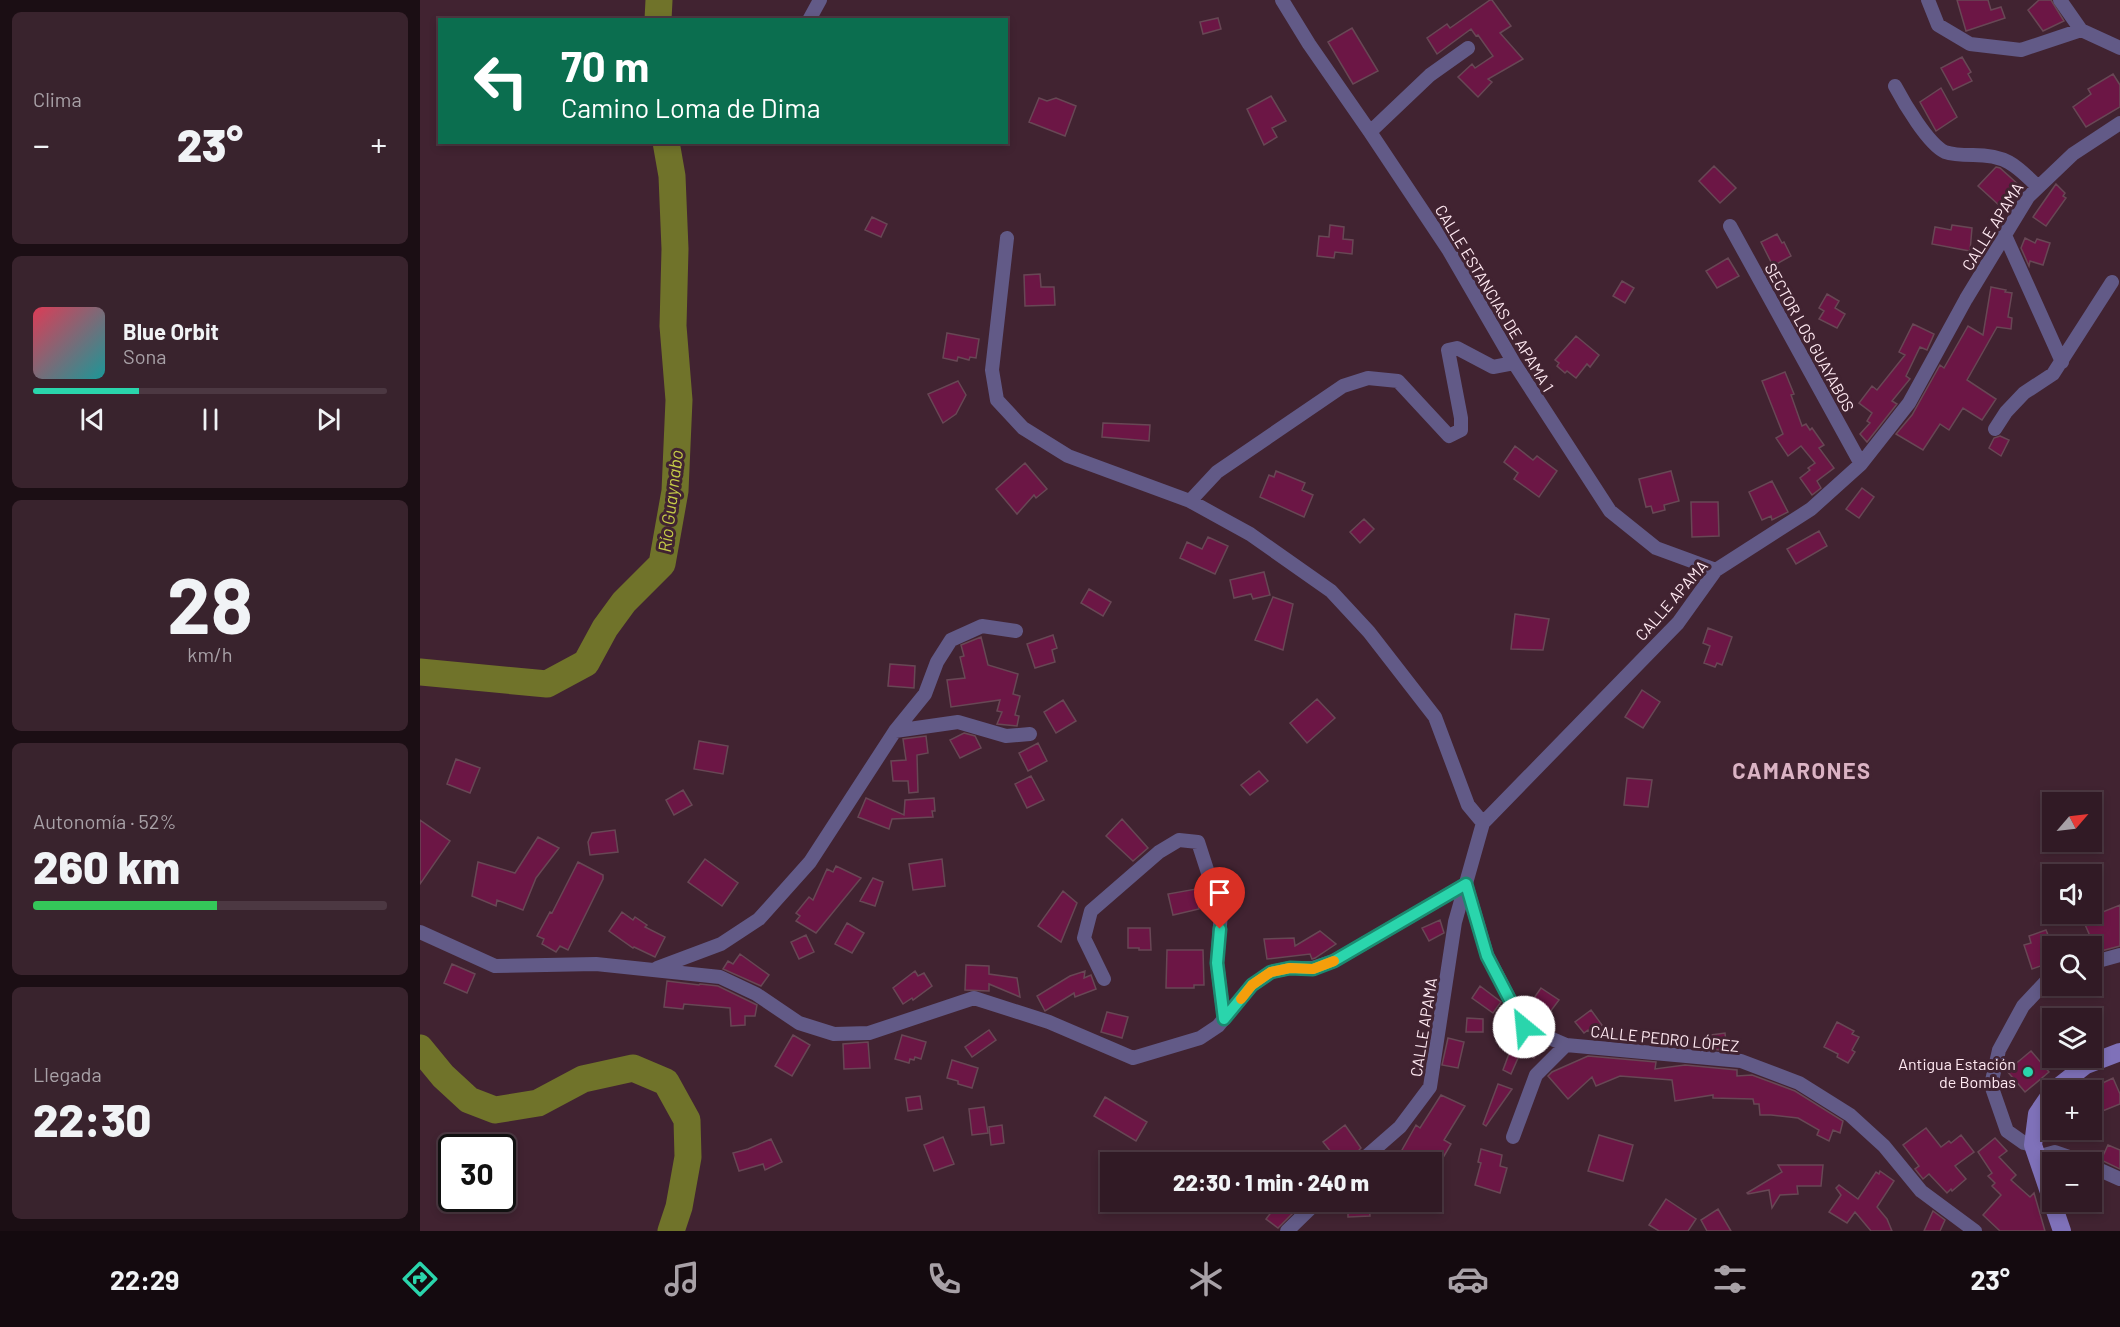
<!DOCTYPE html>
<html lang="es">
<meta charset="utf-8">
<style>
:root{--surface:#311a25;--page:#39232d;--text:#f1f3f6;--muted:#a8a1a7;--line:#4c3842;--accent:#2ad5ac}
body{margin:0;font-family:Barlow,sans-serif;background:var(--page);color:var(--text);height:100vh;display:flex;flex-direction:column;font-size:22px;white-space:nowrap}
*{box-sizing:border-box;margin:0}
p{font-size:20px;color:var(--muted)}
.icon{flex:none;width:33px;height:33px;fill:none;stroke:currentColor;stroke-width:2;stroke-linecap:round;stroke-linejoin:round}
.map{position:relative;flex:1;overflow:hidden}
.side{display:flex;flex-direction:column;gap:12px;padding:12px;background:#1b0e14;width:420px}
.side>*{flex:none}
.banner{position:absolute;left:18px;top:18px;width:570px;height:126px;border-radius:0px;box-shadow:0 3px 9px #0003,0 0 0 2px var(--line);background:#0b6e4f;color:#fff;overflow:hidden}
.needle{width:39px;rotate:62deg}
.tools{position:absolute;left:1622px;top:792px;display:grid;gap:12px}
.tools a{display:grid;place-items:center;width:60px;height:60px;border-radius:0px;background:var(--surface);box-shadow:0 3px 9px #0003,0 0 0 2px var(--line);font-size:30px}
.speed{position:absolute;left:18px;top:1134px;display:flex;gap:12px;font-size:30px;font-weight:700;text-align:center}
.speed>*{display:grid;place-content:center;width:78px;height:78px;border-radius:50%;background:var(--surface);box-shadow:0 3px 9px #0003,0 0 0 2px var(--line);line-height:1}
.speed .limit{border:3px solid #111;border-radius:9px;background:#fff;color:#111}
.pin{position:absolute;display:grid;place-items:center;width:51px;height:51px;color:#fff;margin:-62px -26px;border-radius:50% 50% 50% 0;rotate:-45deg;box-shadow:0 0 6px #0007}
.pin .icon{rotate:45deg}
.me{position:absolute;width:66px;margin:-33px;rotate:332deg;stroke-linejoin:round;filter:drop-shadow(0 0 4px #0008)}
.turn{display:flex;align-items:center;gap:21px;height:126px;padding:0 24px;font-size:27px}
.turn .icon{width:78px;height:78px;stroke-width:2.5}
.turn b{display:block;font-size:42px;line-height:51px}
.big{font-size:45px;font-weight:800;line-height:1.1}
.side .tile{flex:1;display:flex;flex-direction:column;justify-content:center;gap:9px;min-width:0;padding:0 21px;border-radius:9px;background:var(--page)}
.side .dial{align-items:center;gap:0}
.dial b{font-size:78px;line-height:1}
.song{display:flex;align-items:center;gap:18px}
.cover{width:72px;height:72px;border-radius:9px;background:linear-gradient(135deg,hsl(350 70% 55%),hsl(180 70% 35%))}
.played{height:6px;border-radius:3px;background:linear-gradient(90deg,var(--accent) 30%,var(--line) 30%)}
.keys{display:flex;justify-content:space-around;direction:ltr}
.heat{display:flex;justify-content:space-between;align-items:center;font-size:33px;direction:ltr}
.charge{height:9px;border-radius:4px;background:linear-gradient(90deg,#34c759 52%,var(--line) 0)}
.trip{position:absolute;left:680px;top:1152px;width:342px;height:60px;border-radius:0px;background:var(--surface);box-shadow:0 3px 9px #0003,0 0 0 2px var(--line);font-weight:800;line-height:60px;text-align:center}
.tabs{display:flex;height:96px;justify-content:space-around;align-items:center;background:#140a0f;color:var(--muted)}
.tabs .icon{width:42px;height:42px}
.tabs .on{color:var(--accent)}
.tabs b{font-size:27px;color:var(--text)}
main{display:flex;flex:1;min-height:0}
.map>svg:first-child{display:block}
.lines{fill:none;stroke-linecap:round;stroke-linejoin:round}
.river{stroke:#70732a;stroke-width:27}
.building{fill:#6c1645;stroke:#684755;stroke-width:1.5}
.street{stroke:#625a87;stroke-width:14}
.secondary{stroke:#7f71b9;stroke-width:18}
.route-casing{stroke:#1b8a70;stroke-width:15}
.route{stroke:#2ad5ac;stroke-width:10}
.slow{stroke:#f59e0b;stroke-width:10}
.poi-dot{fill:#2ad5ac;stroke:#412331;stroke-width:2}
.labels{text-anchor:middle;dominant-baseline:central;stroke-width:6;stroke-linejoin:round;paint-order:stroke}
.street-label{font-size:16px;fill:#ffe9f2;stroke:#412331}
.poi-label{font-size:16px;fill:#ffe9f2;stroke:#412331;text-anchor:end}
.water-label{font-size:18px;font-style:italic;fill:#c6cc48;stroke:#412331}
.district-label{font-size:22px;font-weight:bold;letter-spacing:1.5px;fill:#dbb3c4;stroke:#412331}
</style>
<main>
<section class="side">
<div class="tile"><p>Clima</p>
<div class="heat"><a>−</a><b class="big">23°</b><a>+</a></div>
</div>
<div class="tile">
<div class="song"><i class="cover"></i><div><b>Blue Orbit</b><p>Sona</p></div></div>
<div class="played"></div>
<div class="keys"><svg class="icon" aria-label="previous" viewBox="0 0 24 24"><path d="M18 5L8 12l10 7zM5 5v14"/></svg><svg class="icon" aria-label="pause" viewBox="0 0 24 24"><path d="M8 5v14M16 5v14"/></svg><svg class="icon" aria-label="next" viewBox="0 0 24 24"><path d="M6 5l10 7-10 7zM19 5v14"/></svg></div>
</div>
<div class="tile dial"><b>28</b><p>km/h</p></div>
<div class="tile"><p>Autonomía · 52%</p><b class="big">260 km</b><div class="charge"></div></div>
<div class="tile"><p>Llegada</p><b class="big">22:30</b></div>
</section>
<div class="map">
<svg width="1700" height="1231" viewBox="0 0 1700 1231">
<rect width="100%" height="100%" fill="#412331"/>
<g class="lines">
<!-- river -->
<path class="river" d="M238 20 239 0
M0 672 127 684 166 663 185 628 204 602 242 564 255 491 259 400 253 326 255 249 252 176 246 142
M0 1048 23 1076 49 1100 75 1110 118 1103 163 1079 213 1068 246 1082 267 1120 268 1157 259 1207 251 1231"/>
</g>
<!-- building -->
<path class="building" d="M1070 0H1072L1091 26 1080 33 1103 59 1068 79 1072 82 1058 97 1038 77 1052 64 1055 68 1073 56 1058 35 1056 36 1051 29 1017 54 1007 38 1027 24 1030 28Z
M1537 0H1568L1571 10 1581 7 1585 18 1546 31Z
M1619 0H1631L1644 21 1623 31 1608 10Z
M798 18 801 29 783 34 780 22Z
M932 28 958 71 933 84 908 42Z
M1542 57 1551 72 1548 74 1552 81 1533 90 1521 68Z
M1693 74 1700 85V107L1666 127 1653 107 1671 94 1668 89Z
M1521 88 1537 117 1516 131 1500 102Z
M851 96 866 121 852 128 857 137 844 145 827 109Z
M619 98 627 101 636 98 656 106 645 136 609 122Z
M1294 166 1316 188 1300 203 1279 181Z
M1576 167 1580 168 1600 186 1581 207 1558 186Z
M1636 184 1645 193 1643 196 1646 198 1626 226 1613 217Z
M452 217 467 224 461 237 445 230Z
M910 225 924 227 923 239 933 240 932 254 915 252 914 258 897 256 899 236 909 237Z
M1532 225 1552 228 1550 251 1512 244 1515 227 1531 230Z
M1357 234 1362 243 1364 242 1371 256 1353 266 1341 242Z
M1605 238 1615 243 1617 239 1630 243 1623 265 1610 261 1609 266 1601 248Z
M1308 258 1319 276 1297 288 1286 271Z
M620 274 621 287H634L635 305 605 306 604 275Z
M1202 281 1214 288 1205 303 1193 296Z
M1571 287 1586 290 1585 292 1592 293 1588 317 1592 318 1591 329 1577 327 1547 380 1576 399 1562 420 1543 408 1529 430 1520 424 1503 450 1476 434 1492 415 1520 365 1524 368 1548 326 1563 335Z
M1407 294 1419 301 1415 308 1425 314 1417 328 1399 319 1404 311 1399 308Z
M1493 324 1514 334 1507 350 1500 347 1486 376 1490 379 1472 401 1477 404 1447 442 1440 434 1450 423 1447 421 1452 413 1439 403 1452 386 1457 390 1485 355 1479 352Z
M527 333 559 339 556 358 550 357 549 360 538 357 537 361 523 358Z
M1156 336 1179 355 1170 367 1167 364 1156 378 1147 371 1145 373 1137 366 1139 363 1135 360Z
M1365 372 1374 394 1371 395 1382 426 1386 424 1390 430 1392 428 1404 445 1399 448 1414 468 1397 481 1401 488 1392 495 1380 478 1390 470 1388 468 1395 463 1381 446 1368 456 1356 438 1363 434 1342 381Z
M538 381 546 395 536 414 523 423 508 394Z
M683 423 730 425 729 441 682 437Z
M1580 436 1589 440 1581 456 1569 448 1574 438Z
M1095 446 1113 460 1117 456 1137 471 1119 497 1094 479 1098 473 1084 462Z
M605 463 627 489 616 498 614 495 597 514 576 489Z
M856 471 885 483 882 490 893 495 884 517 840 497 849 475 854 477Z
M1251 471 1259 501 1244 505 1245 510 1233 513 1231 506 1226 507 1219 479Z
M1352 481 1368 512 1352 520 1351 516 1342 520 1329 492Z
M1442 488 1454 497 1439 518 1426 509Z
M1271 502H1298L1299 536 1272 537Z
M944 519 954 529 940 543 930 532Z
M1399 531 1407 546 1376 564 1367 549Z
M788 537 808 546 795 574 760 558 767 542 782 549Z
M844 572 850 595 833 599 831 594 814 598 810 580Z
M669 589 691 602 683 616 661 603Z
M853 597 873 604 863 650 835 640Z
M1095 614 1129 619 1123 650 1091 649Z
M1288 628 1312 637 1302 665 1297 663 1295 667 1284 663 1290 646 1283 643Z
M633 635 637 648 632 650 635 662 615 668 607 644Z
M561 637 568 665 598 674 593 694 600 696 595 715 599 716 597 726 577 724 582 712 577 711 580 700 531 707 527 680 545 678 540 657 544 656 541 645Z
M470 664 495 666 494 688 468 686Z
M1222 690 1240 702 1223 728 1205 717Z
M897 699 915 718 887 743 870 723Z
M643 700 656 721 636 733 624 712Z
M544 733 555 736 561 748 540 758 530 740Z
M506 736 508 753 497 755 498 792 489 793 488 781H473L471 761 486 760 483 739Z
M279 741 308 746 303 774 274 769Z
M618 743 627 761 608 771 599 753Z
M36 759 60 768 50 793 27 784Z
M839 771 848 781 830 795 821 785Z
M611 776 624 800 607 808 595 784Z
M1207 778 1232 780 1228 807 1204 805Z
M263 790 272 805 254 815 246 800Z
M446 798 484 815 485 800 514 798 515 811H512L513 817 472 819 469 829 438 817Z
M702 819 728 848 713 861 686 836Z
M0 820 30 841 0 884Z
M195 830 198 852 170 855 168 842 172 833Z
M118 837 139 848 116 878 103 910 77 900 76 906 52 896 58 862 95 873Z
M285 859 318 883 302 906 268 882Z
M522 859 525 886 493 890 489 864Z
M158 862 183 875V879L148 950 140 946 136 952 122 944 124 939 117 936 130 912 132 913Z
M416 866 441 878 396 933 376 921 380 916 376 913 389 897 393 900 407 869 413 872Z
M453 878 463 882 455 906 440 901Z
M776 889 779 909 753 915 748 894Z
M643 891 657 903 641 942 618 926Z
M1700 905V946L1677 952 1663 920Z
M202 912 213 920 215 917 227 925 225 927 245 937 235 957 214 947 213 948 189 931Z
M1020 920 1024 933 1009 941 1002 928Z
M427 923 444 933 432 953 415 944Z
M708 928H730L731 950H719V948H708Z
M1626 930 1632 945V962L1612 969 1604 945 1611 943 1609 936Z
M900 931 916 944 895 958 892 959 890 954 847 959 844 939 874 938 875 946Z
M386 935 394 952 379 959 371 942Z
M747 950H783L784 985H774V988H746Z
M320 954 349 975 341 986 303 969 308 961 313 964Z
M32 964 55 974 47 993 24 983Z
M546 965 569 966V974L597 978 600 997 569 984V991L545 990Z
M495 971 498 976 504 973 512 986 493 1000 492 998 483 1004 473 988Z
M665 971 664 978 671 975 676 989 655 997 654 993 625 1011 617 996 650 976Z
M247 981 279 985 280 984 298 986 337 1005 335 1016H325V1025L311 1026 310 1008 264 1004 263 1009 244 1007Z
M1060 986 1081 1002 1073 1013 1052 998Z
M1121 988 1139 1000 1124 1020 1107 1008Z
M1171 1010 1182 1025 1171 1034 1168 1030 1164 1033 1155 1022Z
M687 1012 708 1017 702 1038 681 1032Z
M1047 1018 1063 1019V1032H1046Z
M1417 1022 1434 1031 1432 1034 1439 1037 1432 1050 1435 1052 1428 1063 1417 1057 1418 1054 1404 1047Z
M569 1030 576 1040 552 1057 545 1047Z
M1305 1033 1307 1051 1293 1049 1291 1035Z
M1090 1034 1122 1048 1114 1058 1102 1049 1091 1074 1083 1070 1093 1043 1087 1038Z
M373 1035 390 1045 372 1076 355 1066Z
M482 1035 506 1042 501 1059 495 1057 494 1060 490 1059 489 1063 475 1059Z
M1028 1038 1044 1042 1038 1068 1022 1065Z
M448 1042 450 1068 424 1069 423 1044Z
M1611 1051 1629 1072 1605 1092 1587 1071Z
M1168 1056 1236 1062 1235 1069 1265 1065 1317 1070V1076L1332 1075 1375 1091 1423 1121 1420 1133 1413 1130 1409 1141 1397 1135 1399 1130 1378 1118 1351 1115H1340L1339 1104H1334L1333 1099 1293 1098V1095L1255 1101 1252 1080 1200 1076 1176 1086 1172 1077 1148 1099 1128 1076 1132 1072Z
M532 1060 558 1068 552 1088 538 1084V1081L527 1078Z
M1693 1078 1700 1094V1104L1680 1112 1670 1089Z
M1078 1084 1092 1089 1066 1126 1063 1124Z
M1021 1095 1045 1106 1024 1140 1031 1144 1020 1163 1015 1162 1013 1166 1011 1162H1000L982 1150 996 1125 1000 1128Z
M500 1096 502 1109 488 1111 486 1098Z
M685 1097 727 1122 716 1141 674 1116Z
M564 1107 568 1133 552 1135 549 1109Z
M582 1125 584 1143 571 1145 569 1127Z
M925 1125 941 1148 928 1162H919L903 1142Z
M1506 1128 1521 1147 1529 1141 1531 1143 1541 1135 1554 1152 1535 1166 1546 1179 1532 1191 1531 1189 1527 1193 1509 1174 1503 1179 1495 1169 1499 1166 1483 1145Z
M1179 1135 1213 1145 1203 1181 1168 1171Z
M523 1137 534 1164 514 1171 504 1145Z
M1575 1138 1587 1151 1579 1157 1596 1175 1591 1180 1610 1197 1614 1193 1625 1231H1580L1563 1215 1581 1195 1572 1186 1575 1183 1568 1176 1572 1173 1558 1152Z
M351 1139 362 1162 345 1170 343 1164 319 1171 313 1153 328 1149Z
M1688 1145 1700 1150V1169L1681 1160Z
M1061 1149 1082 1155 1080 1166 1087 1168 1080 1193 1055 1185 1061 1163 1058 1162Z
M1358 1165H1403L1401 1186H1377L1378 1194 1360 1195 1352 1208 1349 1190 1328 1194 1327 1193 1362 1172Z
M1460 1171 1474 1181 1457 1207 1467 1219 1472 1231H1451L1435 1212 1427 1223 1409 1212 1421 1195 1416 1188 1419 1185 1438 1199 1456 1172 1459 1174Z
M1246 1199 1276 1219 1268 1231H1239L1229 1225Z
M859 1202H872L879 1207 858 1228 846 1219Z
M928 1202H949L950 1216 928 1217Z
M1298 1209 1311 1231H1287L1281 1220Z
M1513 1211 1525 1220 1520 1231H1504Z"/>
<g class="lines">
<!-- street -->
<path class="street" d="M862 0 889 44 950 132 1028 249 1094 363 1190 511 1236 548 1296 570
M1508 0 1518 25 1550 44 1601 50 1661 30 1700 48
M1640 0 1661 30
M389 20 400 0
M1475 86C1484 103 1508 144 1525 152 1533 155 1545 155 1553 155 1585 155 1595 164 1617 186
M950 132 1010 75 1048 48
M1310 226 1441 464
M1584 233 1642 362
M587 238 572 370 577 400 603 428 648 456 770 501 830 534 911 591 949 632 1015 717 1048 805 1063 823
M1575 429 1586 412 1604 393 1633 374 1692 282
M770 501 797 472 923 386 948 378 978 381 1029 436 1041 430V418L1028 350 1037 348 1073 367 1094 363
M475 731 538 722 586 736 610 734
M1046 884 1067 955 1104 1027 1146 1045 1321 1061 1379 1083 1430 1115 1464 1146 1501 1191 1555 1231
M0 932 75 966 176 964 300 977 336 994 379 1023 414 1034 449 1033 554 998 629 1022 713 1058 780 1038 798 1026 832 985 851 972 870 968H893L914 961 1046 884
M1671 963 1700 955
M237 968 301 944 339 919 390 862 475 731 505 694 517 662 531 640 562 626 596 631
M684 979 664 938 671 911 739 852 759 840 778 842 801 913 797 963 804 1019
M1093 1137 1116 1075 1146 1045
M1613 1145 1604 1143 1587 1131 1571 1085 1579 1050 1603 1006 1632 975
M1617 1157 1635 1152 1664 1162
M940 1162 980 1127 1010 1087 1035 922 1063 823 1258 623 1296 570 1391 509 1441 464 1489 403 1546 299 1608 197 1653 154 1700 123
M1671 1166 1700 1179
M867 1231 897 1202"/>
<!-- secondary -->
<path class="secondary" d="M1634 1090 1666 1065 1700 1052
M1632 1092 1617 1114 1613 1145 1632 1201
M1632 1202 1642 1231"/>
</g>
<g class="lines">
<defs>
<path id="route" d="M800 929 797 963 804 1019 832 985 851 972 870 968 893 969 914 961 1046 884 1067 956 1104 1027"/>
</defs>
<!-- route casing -->
<use href="#route" class="route-casing"/>
<!-- route -->
<use href="#route" class="route"/>
<!-- slow -->
<path class="slow" d="M821 999 832 985 851 972 870 968 893 969 914 961"/>
</g>
<!-- markers -->
<circle class="poi-dot" cx="1608" cy="1072" r="6"/>
<g class="labels">
<!-- street labels -->
<g class="street-label">
<text transform="translate(1572 226) rotate(-58)">CALLE APAMA</text>
<text transform="translate(1075 298) rotate(59)">CALLE ESTANCIAS DE APAMA 1</text>
<text transform="translate(1390 337) rotate(61)">SECTOR LOS GUAYABOS</text>
<text transform="translate(1251 600) rotate(-49)">CALLE APAMA</text>
<text transform="translate(1003 1027) rotate(-81)">CALLE APAMA</text>
<text transform="translate(1245 1038) rotate(6)">CALLE PEDRO LÓPEZ</text>
</g>
<!-- poi labels -->
<g class="poi-label">
<text x="1596" y="1063">Antigua Estación<tspan x="1596" dy="18">de Bombas</tspan></text>
</g>
<!-- water labels -->
<g class="water-label">
<text transform="translate(250 501) rotate(-83)">Río Guaynabo</text>
</g>
<!-- district labels -->
<g class="district-label">
<text x="1382" y="770">CAMARONES</text>
</g>
</g>
</svg>
<div class="tools">
<a><svg class="needle" viewBox="-14 -14 28 28"><path d="M0-13l5 13h-10z" fill="#e53935"/><path d="M0 13l5-13h-10z" fill="#a8a1a7"/></svg></a>
<a><svg class="icon" aria-label="sound" viewBox="0 0 24 24"><path d="M4 9h4l5-4v14l-5-4H4zM17 9q2 3 0 6"/></svg></a>
<a><svg class="icon" aria-label="search" viewBox="0 0 24 24"><circle cx="10" cy="10" r="6"/><path d="M15 15l6 6"/></svg></a>
<a><svg class="icon" aria-label="layers" viewBox="0 0 24 24"><path d="M12 4l9 5-9 5-9-5zM3 14l9 5 9-5"/></svg></a>
<a>+</a>
<a>−</a>
</div>
<div class="speed"><div class="limit">30</div></div>
<div class="pin" style="left:800px;top:929px;background:#d93025"><svg class="icon" aria-label="arrive" viewBox="0 0 24 24"><path d="M6 21V4h12l-3 4 3 4H6"/></svg></div>
<svg class="me" style="left:1104px;top:1027px" viewBox="-20 -20 40 40"><circle r="19" fill="#fff"/><path d="M0-13L10 11 0 6-10 11z" fill="#2ad5ac"/></svg>
<div class="trip">22:30 · 1 min · 240 m</div>
<div class="banner">
<div class="turn"><svg class="icon" aria-label="left" viewBox="0 0 24 24"><path d="M17 20v-9H6M10 6l-5 5 5 5"/></svg><div><b>70 m</b>Camino Loma de Dima</div></div>
</div>
</div>
</main>
<nav class="tabs">
<b>22:29</b>
<svg class="icon on" aria-label="directions" viewBox="0 0 24 24"><path d="M12 3l9 9-9 9-9-9zM9 14v-3h6M13 9l2 2-2 2"/></svg>
<svg class="icon" aria-label="music" viewBox="0 0 24 24"><path d="M9 18V5l10-2v13"/><circle cx="6" cy="18" r="3"/><circle cx="16" cy="16" r="3"/></svg>
<svg class="icon" aria-label="phone" viewBox="0 0 24 24"><path d="M5 4h4l2 5-3 2q2 4 5 5l2-3 5 2v4C11 20 4 13 5 4z"/></svg>
<svg class="icon" aria-label="climate" viewBox="0 0 24 24"><path d="M12 3v18M4 7l16 10M4 17L20 7"/></svg>
<svg class="icon" aria-label="car" viewBox="0 0 24 24"><path d="M5 17H2v-5l4-1 3-4h7l3 4 3 1v5h-3M9 17h6M6 11h13"/><circle cx="7" cy="17" r="2"/><circle cx="17" cy="17" r="2"/></svg>
<svg class="icon" aria-label="filters" viewBox="0 0 24 24"><path d="M4 7h16M4 17h16"/><circle cx="9" cy="7" r="2"/><circle cx="15" cy="17" r="2"/></svg>
<b>23°</b>
</nav>
